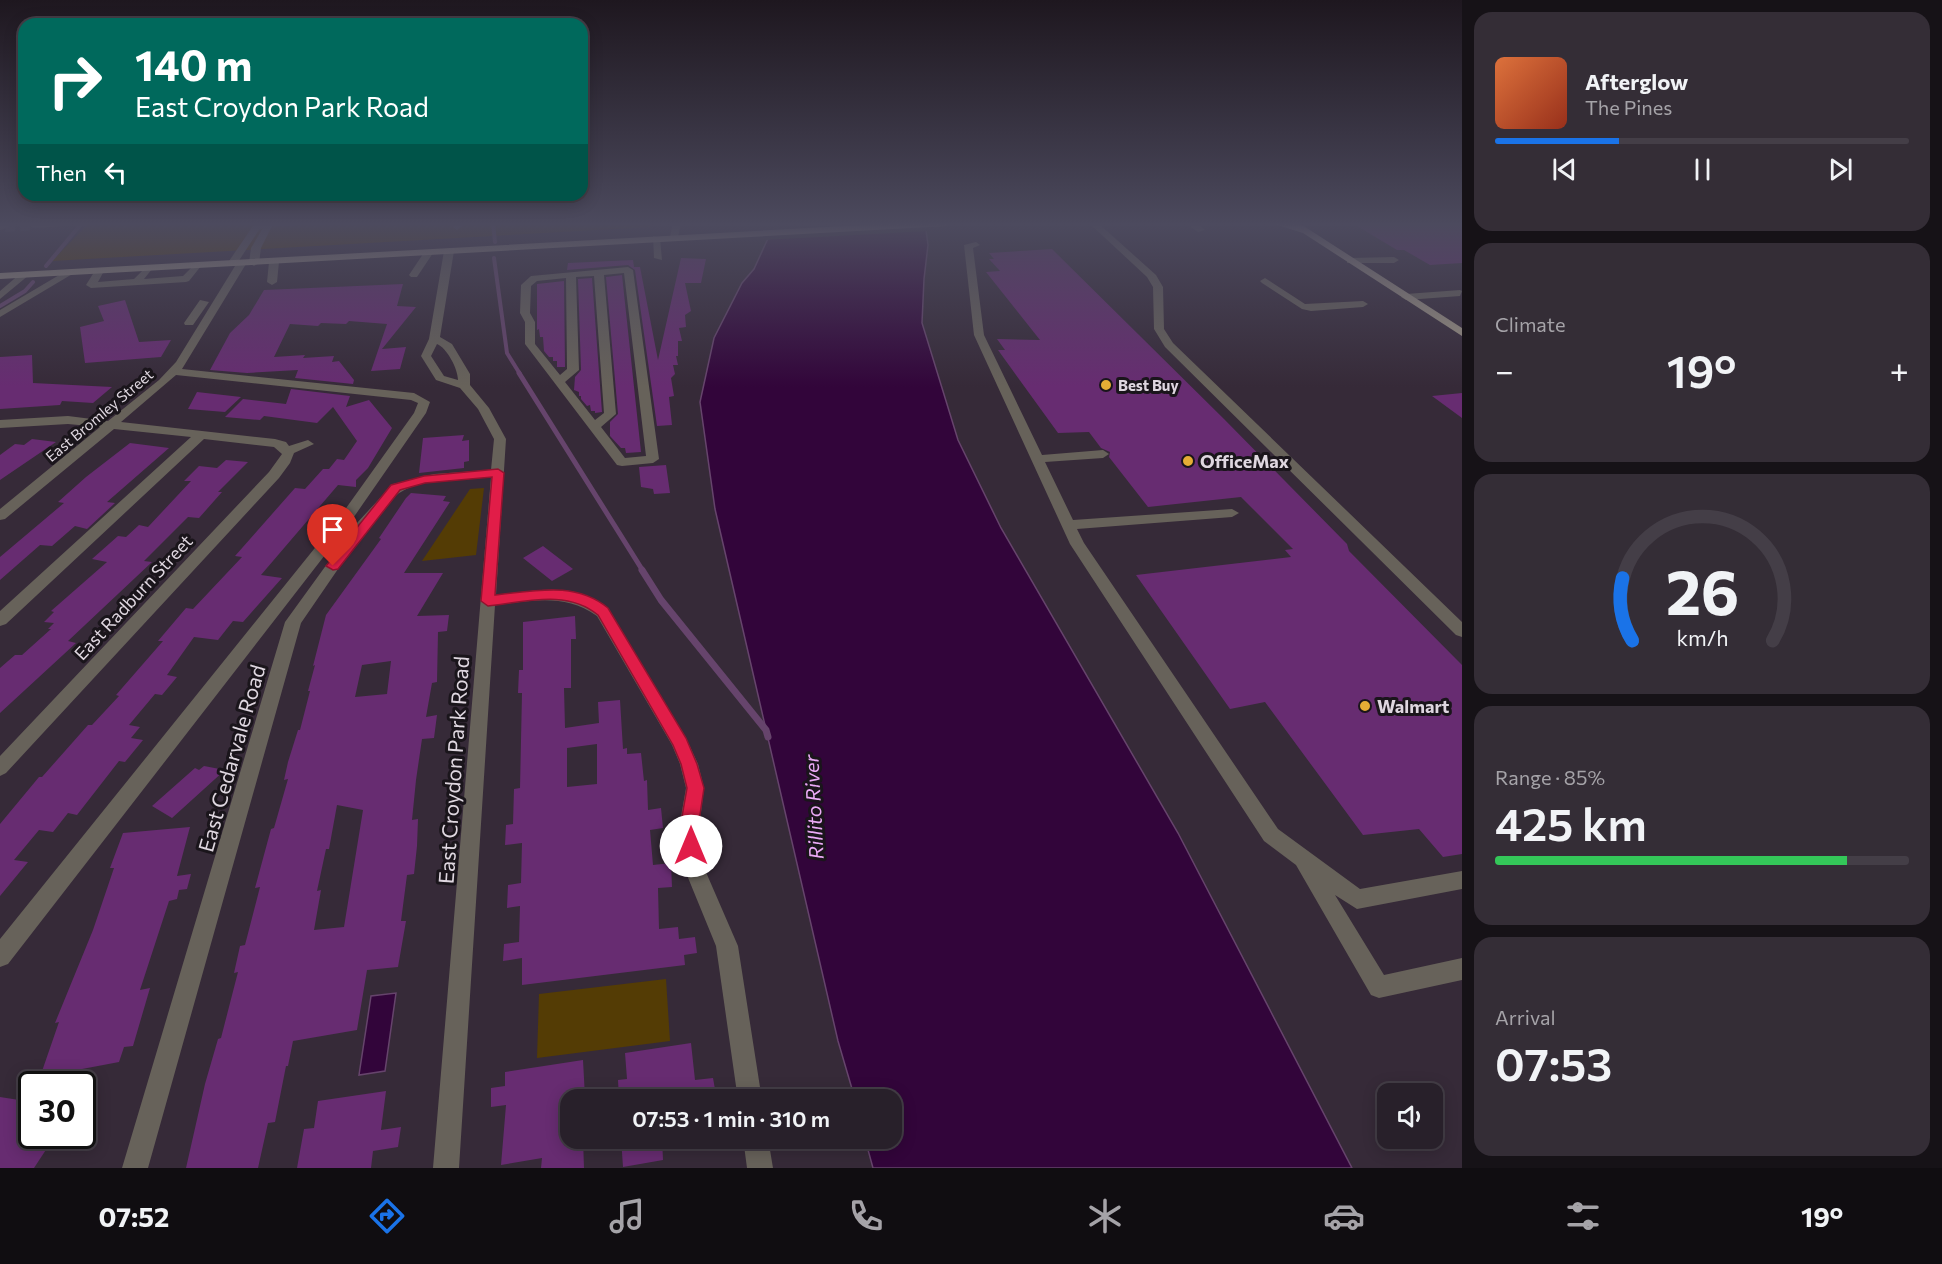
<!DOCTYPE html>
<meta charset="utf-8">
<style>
:root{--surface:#28202a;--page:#342d36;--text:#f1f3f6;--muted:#a5a3a8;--line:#443e47;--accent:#1a73e8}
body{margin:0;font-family:Commissioner,sans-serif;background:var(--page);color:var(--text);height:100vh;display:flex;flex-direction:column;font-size:22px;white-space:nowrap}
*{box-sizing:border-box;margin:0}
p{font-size:20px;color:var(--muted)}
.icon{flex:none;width:33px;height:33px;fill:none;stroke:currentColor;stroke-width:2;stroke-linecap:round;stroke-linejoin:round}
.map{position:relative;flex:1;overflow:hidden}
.details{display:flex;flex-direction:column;gap:12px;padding:12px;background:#161217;width:480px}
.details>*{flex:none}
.guide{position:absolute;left:18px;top:18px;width:570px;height:183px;border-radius:18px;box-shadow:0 3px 15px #0003,0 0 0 2px var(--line);background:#00695c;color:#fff;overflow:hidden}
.fabs{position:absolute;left:1377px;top:1083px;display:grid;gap:12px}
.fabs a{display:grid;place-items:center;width:66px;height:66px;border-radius:12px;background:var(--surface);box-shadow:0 3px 15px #0003,0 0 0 2px var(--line);font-size:30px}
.speed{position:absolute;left:18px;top:1071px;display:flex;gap:12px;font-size:30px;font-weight:700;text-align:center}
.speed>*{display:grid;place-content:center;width:78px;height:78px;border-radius:50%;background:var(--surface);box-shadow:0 3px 15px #0003,0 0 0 2px var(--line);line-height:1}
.speed .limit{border:3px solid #111;border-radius:9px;background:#fff;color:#111}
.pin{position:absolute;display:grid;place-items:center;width:51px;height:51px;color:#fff;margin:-62px -26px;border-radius:50% 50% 50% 0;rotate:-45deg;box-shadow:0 0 6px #0007}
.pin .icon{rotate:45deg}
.me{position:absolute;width:66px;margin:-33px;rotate:0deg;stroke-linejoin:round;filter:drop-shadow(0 0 4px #0008)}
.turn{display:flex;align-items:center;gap:21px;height:126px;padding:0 18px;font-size:27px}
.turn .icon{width:78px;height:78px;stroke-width:2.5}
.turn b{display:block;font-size:42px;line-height:51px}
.then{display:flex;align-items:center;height:57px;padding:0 18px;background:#0003;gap:12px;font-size:22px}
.big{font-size:45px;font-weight:600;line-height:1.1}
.details .widget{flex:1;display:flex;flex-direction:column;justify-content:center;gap:9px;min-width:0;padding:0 21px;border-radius:18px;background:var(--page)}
.details .dial{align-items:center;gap:0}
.dial svg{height:156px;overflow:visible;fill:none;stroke:var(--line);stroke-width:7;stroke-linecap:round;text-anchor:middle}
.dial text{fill:var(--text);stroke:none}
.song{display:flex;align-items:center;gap:18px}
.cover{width:72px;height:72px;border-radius:9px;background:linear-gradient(135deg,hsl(20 70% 55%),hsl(10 70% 35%))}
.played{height:6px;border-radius:3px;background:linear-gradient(90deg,var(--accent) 30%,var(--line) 30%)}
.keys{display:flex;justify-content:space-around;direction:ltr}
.heat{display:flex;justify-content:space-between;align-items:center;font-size:33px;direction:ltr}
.charge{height:9px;border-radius:4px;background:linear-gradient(90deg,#34c759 85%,var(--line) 0)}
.trip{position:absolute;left:560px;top:1089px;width:342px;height:60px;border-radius:18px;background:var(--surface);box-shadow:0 3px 15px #0003,0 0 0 2px var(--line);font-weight:600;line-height:60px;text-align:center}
.tab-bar{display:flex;height:96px;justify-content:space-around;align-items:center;background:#100d11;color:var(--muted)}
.tab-bar .icon{width:42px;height:42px}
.tab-bar .current{color:var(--accent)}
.tab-bar b{font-size:27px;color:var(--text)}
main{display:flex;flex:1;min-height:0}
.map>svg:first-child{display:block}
.green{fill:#543c05}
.water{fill:#32053a;stroke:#66446c;stroke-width:1.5}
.pier{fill:#362a38}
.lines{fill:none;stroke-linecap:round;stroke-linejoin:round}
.stream-far2{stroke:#66446c;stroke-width:4}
.stream-far1{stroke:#66446c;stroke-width:5}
.stream{stroke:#66446c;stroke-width:7}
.building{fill:#672c71;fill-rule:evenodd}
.minor-tunnel{stroke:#4f4451;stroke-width:10;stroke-dasharray:10 5;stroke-linecap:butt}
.minor{fill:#67625a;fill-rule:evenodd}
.major{fill:#9e9585;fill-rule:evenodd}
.route{fill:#e11d48;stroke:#92132f;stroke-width:1.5}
.poi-dot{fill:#e5ad35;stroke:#1a151b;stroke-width:2}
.labels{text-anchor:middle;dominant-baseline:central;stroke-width:6;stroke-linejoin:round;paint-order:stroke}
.far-poi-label{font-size:15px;font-weight:bold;fill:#dfd7e0;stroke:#1a151b;text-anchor:start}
.far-street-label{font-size:15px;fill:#dfd7e0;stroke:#1a151b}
.poi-label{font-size:18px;font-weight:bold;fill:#dfd7e0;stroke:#1a151b;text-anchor:start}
.street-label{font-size:18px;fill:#dfd7e0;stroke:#1a151b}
.water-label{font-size:20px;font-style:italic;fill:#ebaaf6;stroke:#1a151b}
.near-street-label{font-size:21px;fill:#dfd7e0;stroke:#1a151b}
</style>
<main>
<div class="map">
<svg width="1462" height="1168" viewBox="0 0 1462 1168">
<rect width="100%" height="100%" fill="#362a38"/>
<!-- green -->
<path class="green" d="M89 223H651L650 227 52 261Z
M484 488 476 555 422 561 470 489Z
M666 979 670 1041 537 1058 539 994Z"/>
<!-- water -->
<path class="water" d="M775 223H925L928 245 924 279 922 323 958 440 1001 528 1178 833 1352 1168H873L865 1139 891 1138V1100L855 1099 838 1041 715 509 700 402 714 338 742 283 754 269Z
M396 993 385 1071 359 1075 371 996Z"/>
<!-- pier -->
<path class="pier" d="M833 223H928V231L764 240 770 227Z"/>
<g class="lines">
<!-- stream-far2 -->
<path class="stream-far2" d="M493 223 495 242
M494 258 507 353 520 374
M46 266 82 223
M0 306 25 291 33 282"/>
<!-- stream-far1 -->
<path class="stream-far1" d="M519 373 643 571"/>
<!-- stream -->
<path class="stream" d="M642 570 661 600 766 730 768 737"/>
</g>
<!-- building -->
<path class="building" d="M1352 223H1462V263L1430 265 1404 250H1397Z
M1052 249 1224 419 1347 544 1349 551 1462 665V854L1443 857 1419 829 1363 835 1265 702 1230 709 1136 575 1291 557 1285 550 1293 549 1241 497 1148 507 1109 457 1110 452 1101 448 1089 432 1058 433 998 350H1005L997 339 1040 340 986 272 1000 271 989 259H994L989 253Z
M681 258 706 259 701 283H685L691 311 685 315 686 327 679 328 682 341H678V356H676L678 365H673L675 374 671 378 674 396 669 397 672 425 657 426 635 270 628 265 567 270 568 263 633 260 634 267H640L658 360Z
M622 275 641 452 626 453 625 448H621L610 436V422L618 414 606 277Z
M592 278 602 412 595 413V411H591L590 405 587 406 581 399V396H579V392L574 390 575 377 581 370 578 279Z
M564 281 565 367H557V361H553V357H549L544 351 543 337H540L539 329 537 330V284Z
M403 284 397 306 416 307 382 349 406 347 400 369 371 371 387 324 349 321 346 324 321 323 318 326 290 324 274 357 305 355 303 358 334 356 332 362 339 361 354 380 353 384 295 378 298 370 247 373 210 370 230 333 249 315 264 290Z
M125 300 139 342 171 340 161 357 85 363 80 327 104 321 98 306Z
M32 355 33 383 112 387 93 403 62 401 60 405 0 409V357Z
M291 389 350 396 346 407 369 400 392 428 368 468 356 480V487L338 485 261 575 282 578 243 622 233 621 218 640 194 637 167 675 177 677 162 695 155 694 129 725 140 727 131 738 143 740 125 762 119 761 77 815 68 813 53 832 39 830 14 860 28 862 0 896V824L39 777H42L88 725H92L119 696 116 695 163 641H158L186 608 193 609 242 557 235 556 295 488 305 489 323 469H329L337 459 344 460 357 441 333 407 317 423 264 416 260 420 225 417 243 399 286 404Z
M197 392 241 397 225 412 188 409Z
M1462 393V418L1432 396Z
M464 435 462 441 469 440V461L464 462V468L419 473 423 438Z
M32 439 56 442 0 480V455L15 444 24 445Z
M130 443 169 448 107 502 115 503 87 529 75 526 52 546 40 545 0 580V557L64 503 58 502 86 477Z
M226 460 248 462 218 492H222L199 518 188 517 144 561 152 562 68 641 76 643 0 713V668L15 655H22L51 629H48L54 623 44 622 54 612 51 611 107 562 92 559 118 536 126 537 139 525 148 527 191 481H184L199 466 217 468Z
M666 465 670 493 654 494 653 489 641 487 639 467Z
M411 493 446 496 443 501 450 502 404 573H443L417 616 449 615 447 631 438 632 437 682 432 683 426 717 437 715 434 738 422 739 416 780 412 820 418 819 417 846 414 874 407 875 401 921H406L398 967 367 970 357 1030 293 1041 288 1066H286L275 1122 268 1123 258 1168H186L205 1084 218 1039 221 1038 238 972 234 973 240 946 245 945 260 887 255 888 271 829 274 828 288 779 284 780 288 762 298 730H300L310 691H308L315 665 313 666 326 615 381 539 379 538 406 498ZM391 661 387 694 355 697 362 665ZM337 805 363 810 344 927 314 930 321 890 317 891 326 849H329Z
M543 546 573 569 552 581 523 558Z
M575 616 576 639H571V688H564L565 728 599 723 598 702 620 700 623 749 627 748V754L641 753 644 781 647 780 648 810 661 808 663 828 650 830 653 865 671 863 672 887 658 888 659 929 678 927 679 939 695 937 697 953 684 955 685 965 522 985V958L503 961 504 944 519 942 520 906 507 908 508 885 521 883 522 843 505 845 506 825 513 824 514 789 520 788 522 693H518L519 670H523V622ZM597 744V784L567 787V748Z
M204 766 225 770 172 818 152 806 195 768 199 770Z
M190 827 177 876 191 874 187 889 179 890 177 899 169 901 140 990 150 988 133 1046 124 1047 119 1062 40 1077 59 1022 55 1023 93 930 114 868H110L123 833Z
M691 1043 695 1080 713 1078 716 1095 690 1100H619L618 1080 627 1079 625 1053Z
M583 1060 585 1097 570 1099V1138H583L584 1168H541L542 1158 501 1165 506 1105 491 1107V1088L505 1086V1072Z
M386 1091 381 1130 401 1127 398 1147 373 1151 371 1168H297L304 1129 314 1128 318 1101Z
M0 1097 32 1102V1136H55L34 1168H0Z
M621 1138H662L663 1160 623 1167Z"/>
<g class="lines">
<!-- minor-tunnel -->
<path class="minor-tunnel" d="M5 227 33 225"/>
<!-- minor -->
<path class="minor" d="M30 223H68L64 226 33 228 29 225Z
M260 223H298L294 226H272L261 248 259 263 254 266 249 263 251 248 263 228 259 230 238 262 246 264 182 369 414 393 430 402 426 413 349 524 8 964 0 967V939L339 518 414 413 418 403 411 400 176 375 121 422 275 439 286 442 289 446 308 440 314 444 294 453 290 463 279 478 6 773 0 776V756L269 472 282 454 274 447 204 439 6 624 0 626V611L191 437 114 429 5 519 0 520V509L100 427 68 424 0 428V420L68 416 108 421 159 380 176 362 235 266 227 264 253 226Z
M457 223H466L457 230 453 227Z
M673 223H681L678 237 674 240 670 237Z
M1089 223H1098L1156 275 1163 287 1164 329 1173 343 1462 622V637L1456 635 1165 347 1154 329 1153 287 1147 277Z
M1191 223H1197L1205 230 1198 232 1191 227Z
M0 224 8 225 9 227 0 230Z
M653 236 660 238 662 260 654 258Z
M976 242 980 245 973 248 984 335 1042 455 1103 450 1109 454 1103 458 1045 462 1073 520 1232 509 1239 513 1232 517 1077 529 1084 543 1278 829 1360 889 1462 871V889L1357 909 1335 895 1384 975 1462 958V980L1379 998 1371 995 1296 865 1264 841 1070 544 974 335 964 245Z
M449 248 454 251 440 337 452 344 470 374V385L489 408 506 439 496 595C537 590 573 584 608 608L686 738 698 764 704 788 699 828 702 863 738 946 762 1100H738L716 946 682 863 679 828 686 788 680 764 672 745 597 616C564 593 533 601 495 605L459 1168H433L491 477C460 480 419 476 394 497L349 553 301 623 148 1168H122L285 622 356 524 393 484 434 474 491 470 494 439 478 409 460 388 436 380 421 356 429 339 444 251ZM437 344C447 348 458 369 458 380L444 376 431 356Z
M425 251 433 253 417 277H411L409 275Z
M1350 258 1394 257 1399 260 1394 263H1347V259Z
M274 259 279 262 277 282 272 285 267 282 269 262Z
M196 263 201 266 189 281 186 282 91 288 86 285 96 269 99 268 104 271 98 282 134 279 147 266 152 269 144 279 183 276Z
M628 267 633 270 659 459 653 463 622 466 617 465 525 344V322L520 313 521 285 531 276ZM624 273 646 456 625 458 601 427 616 414 604 275ZM594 276 604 413 595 420 565 382 579 370 576 277ZM566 278 567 369 560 375 535 344V322L530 313 531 286 537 281Z
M66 271 74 273 0 317V310Z
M21 273 29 275 0 299V291Z
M1265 278 1305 304 1363 301 1368 304 1363 307 1311 311 1302 309 1262 283 1260 281Z
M1460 290 1462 291 1460 296 1406 300 1401 297 1406 294Z
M200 300 209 302 193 325H185L184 323Z
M743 1138H768L773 1168H747Z"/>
<!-- major -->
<path class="major" d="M899 223H951L947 226 0 279V273Z
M1271 223H1299L1462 328V336L1303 233Z"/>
</g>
<!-- sky -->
<linearGradient id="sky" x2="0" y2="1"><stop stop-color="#1e171f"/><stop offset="0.58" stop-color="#4c4a5e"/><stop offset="1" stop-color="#4c4a5e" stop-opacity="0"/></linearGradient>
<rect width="1462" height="387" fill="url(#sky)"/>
<!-- route -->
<path class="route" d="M498 469 504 473 495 595C535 591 575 581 608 608L686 738 697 764 704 788 698 828 700 846 697 851 691 854 684 851 680 828 687 788 681 764 673 745 598 615C567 589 525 602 488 606L481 601 492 477 425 483 400 490 338 569 333 570 326 566 391 485 424 476Z"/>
<!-- markers -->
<g class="poi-dot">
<circle cx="1106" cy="385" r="6"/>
<circle cx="1188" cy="461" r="6"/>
<circle cx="1365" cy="706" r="6"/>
</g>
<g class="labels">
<!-- far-poi labels -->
<g class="far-poi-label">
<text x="1118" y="385">Best Buy</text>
</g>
<!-- far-street labels -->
<g class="far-street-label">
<text transform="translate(99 415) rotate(-40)">East Bromley Street</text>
</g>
<!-- poi labels -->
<g class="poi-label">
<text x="1200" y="461">OfficeMax</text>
<text x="1377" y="706">Walmart</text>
</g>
<!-- street labels -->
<g class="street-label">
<text transform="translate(133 597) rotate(-47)">East Radburn Street</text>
</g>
<!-- water labels -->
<g class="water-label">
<text transform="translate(813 807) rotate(-93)">Rillito River</text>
</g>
<!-- near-street labels -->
<g class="near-street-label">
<text transform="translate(231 758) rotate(-74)">East Cedarvale Road</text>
<text transform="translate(453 770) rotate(-86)">East Croydon Park Road</text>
</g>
</g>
</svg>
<div class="fabs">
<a><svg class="icon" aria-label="sound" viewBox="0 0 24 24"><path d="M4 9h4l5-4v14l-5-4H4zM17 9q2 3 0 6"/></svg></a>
</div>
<div class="speed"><div class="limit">30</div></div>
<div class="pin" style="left:333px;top:566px;background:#d93025"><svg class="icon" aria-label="arrive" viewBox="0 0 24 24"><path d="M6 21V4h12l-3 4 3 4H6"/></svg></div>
<svg class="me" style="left:691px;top:846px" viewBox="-20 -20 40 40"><circle r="19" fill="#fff"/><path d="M0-13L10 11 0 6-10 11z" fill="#e11d48"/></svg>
<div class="trip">07:53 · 1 min · 310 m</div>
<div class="guide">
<div class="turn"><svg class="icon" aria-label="right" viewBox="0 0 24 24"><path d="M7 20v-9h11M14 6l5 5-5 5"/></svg><div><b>140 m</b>East Croydon Park Road</div></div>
<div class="then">Then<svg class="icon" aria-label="left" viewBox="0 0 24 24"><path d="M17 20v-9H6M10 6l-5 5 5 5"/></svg></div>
</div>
</div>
<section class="details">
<div class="widget">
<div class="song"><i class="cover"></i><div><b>Afterglow</b><p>The Pines</p></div></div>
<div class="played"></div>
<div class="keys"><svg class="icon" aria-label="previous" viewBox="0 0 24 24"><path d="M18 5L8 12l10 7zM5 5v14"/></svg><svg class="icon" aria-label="pause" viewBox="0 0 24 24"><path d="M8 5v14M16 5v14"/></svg><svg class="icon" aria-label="next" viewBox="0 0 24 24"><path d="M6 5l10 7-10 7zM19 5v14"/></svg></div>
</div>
<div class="widget"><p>Climate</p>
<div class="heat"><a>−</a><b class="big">19°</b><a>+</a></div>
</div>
<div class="widget dial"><svg viewBox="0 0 100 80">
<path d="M14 69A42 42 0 1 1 86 69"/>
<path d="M14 69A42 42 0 0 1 9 37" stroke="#1a73e8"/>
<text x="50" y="56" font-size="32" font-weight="700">26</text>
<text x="50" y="72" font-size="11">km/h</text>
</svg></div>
<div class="widget"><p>Range · 85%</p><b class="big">425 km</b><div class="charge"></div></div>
<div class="widget"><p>Arrival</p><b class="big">07:53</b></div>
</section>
</main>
<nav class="tab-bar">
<b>07:52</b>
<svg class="icon current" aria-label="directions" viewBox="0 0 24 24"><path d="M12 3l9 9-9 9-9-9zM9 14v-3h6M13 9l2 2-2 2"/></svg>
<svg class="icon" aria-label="music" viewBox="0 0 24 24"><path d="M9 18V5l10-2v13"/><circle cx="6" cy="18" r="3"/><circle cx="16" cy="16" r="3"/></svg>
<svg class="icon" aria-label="phone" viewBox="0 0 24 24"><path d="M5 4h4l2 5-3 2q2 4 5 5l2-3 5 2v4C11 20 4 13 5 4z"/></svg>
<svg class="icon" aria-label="climate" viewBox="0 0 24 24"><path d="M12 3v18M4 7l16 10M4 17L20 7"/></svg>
<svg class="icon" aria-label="car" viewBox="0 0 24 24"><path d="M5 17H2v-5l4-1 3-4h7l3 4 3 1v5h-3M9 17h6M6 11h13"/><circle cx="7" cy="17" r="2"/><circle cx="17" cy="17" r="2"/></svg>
<svg class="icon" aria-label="filters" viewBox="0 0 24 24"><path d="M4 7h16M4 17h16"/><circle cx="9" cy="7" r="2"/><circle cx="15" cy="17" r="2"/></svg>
<b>19°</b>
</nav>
